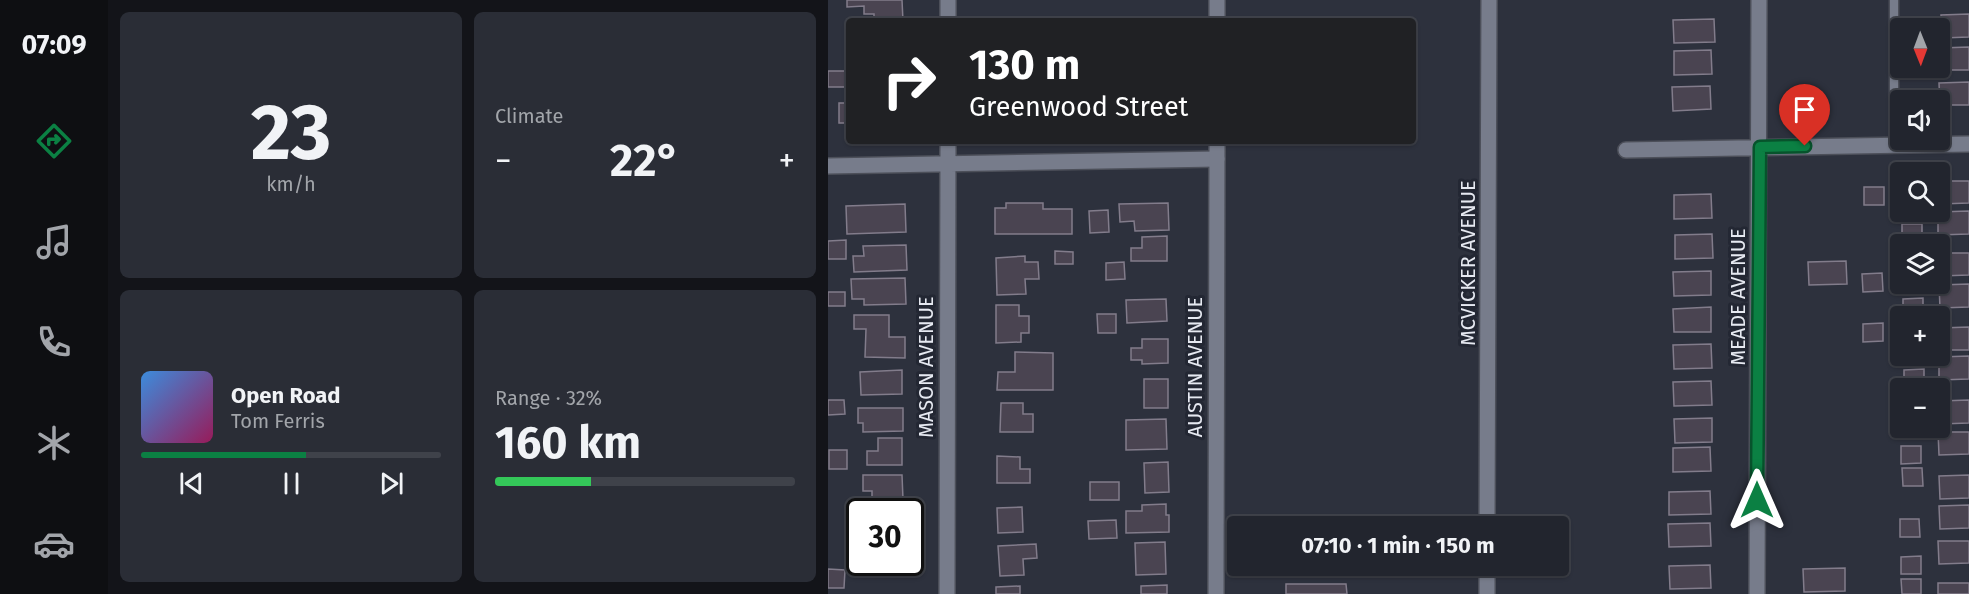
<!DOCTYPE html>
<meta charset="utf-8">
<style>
:root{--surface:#22252e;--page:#2a2d36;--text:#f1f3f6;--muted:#a2a5aa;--line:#3f424a;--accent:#0b8043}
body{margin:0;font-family:"Fira Sans",sans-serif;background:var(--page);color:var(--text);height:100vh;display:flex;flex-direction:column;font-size:22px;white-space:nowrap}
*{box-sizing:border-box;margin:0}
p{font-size:20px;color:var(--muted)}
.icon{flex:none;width:33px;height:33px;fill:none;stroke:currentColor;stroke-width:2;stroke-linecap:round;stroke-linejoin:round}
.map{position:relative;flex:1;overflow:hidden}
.details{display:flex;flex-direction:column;gap:12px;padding:12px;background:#131419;width:720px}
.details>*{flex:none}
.guide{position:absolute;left:18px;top:18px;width:570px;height:126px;border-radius:6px;box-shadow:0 2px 4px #0004,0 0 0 2px var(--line);background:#202124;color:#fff;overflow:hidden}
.needle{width:39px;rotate:179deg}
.fabs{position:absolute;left:1062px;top:18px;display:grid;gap:12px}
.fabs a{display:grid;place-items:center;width:60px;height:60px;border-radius:6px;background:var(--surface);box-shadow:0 2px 4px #0004,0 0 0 2px var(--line);font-size:30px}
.speed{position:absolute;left:18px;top:498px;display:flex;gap:12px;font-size:30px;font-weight:700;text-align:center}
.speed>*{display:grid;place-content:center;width:78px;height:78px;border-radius:50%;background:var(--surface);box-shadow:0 2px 4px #0004,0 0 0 2px var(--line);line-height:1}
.speed .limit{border:3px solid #111;border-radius:9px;background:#fff;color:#111}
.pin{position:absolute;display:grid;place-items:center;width:51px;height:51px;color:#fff;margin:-62px -26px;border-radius:50% 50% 50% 0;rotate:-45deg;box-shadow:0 0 6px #0007}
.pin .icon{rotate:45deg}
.me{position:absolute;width:66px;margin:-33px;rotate:0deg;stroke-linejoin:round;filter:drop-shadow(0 0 4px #0008)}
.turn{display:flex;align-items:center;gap:21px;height:126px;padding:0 24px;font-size:27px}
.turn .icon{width:78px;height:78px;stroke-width:2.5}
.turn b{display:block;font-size:42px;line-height:51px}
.big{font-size:45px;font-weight:700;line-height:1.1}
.details .tile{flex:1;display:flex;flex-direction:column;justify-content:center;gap:9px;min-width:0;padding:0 21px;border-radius:9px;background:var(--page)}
.details .dial{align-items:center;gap:0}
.dial b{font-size:78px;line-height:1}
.song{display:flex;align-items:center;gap:18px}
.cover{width:72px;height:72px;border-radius:9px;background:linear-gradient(135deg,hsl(210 70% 55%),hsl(330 70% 35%))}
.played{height:6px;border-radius:3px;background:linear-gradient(90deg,var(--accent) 55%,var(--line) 55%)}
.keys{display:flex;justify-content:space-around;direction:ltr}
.heat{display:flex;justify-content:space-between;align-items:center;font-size:33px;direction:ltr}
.charge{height:9px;border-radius:4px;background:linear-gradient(90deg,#34c759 32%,var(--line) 0)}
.details .tiles{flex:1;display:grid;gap:12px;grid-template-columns:repeat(2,1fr)}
.trip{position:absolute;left:399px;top:516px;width:342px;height:60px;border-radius:6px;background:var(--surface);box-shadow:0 2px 4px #0004,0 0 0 2px var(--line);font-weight:700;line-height:60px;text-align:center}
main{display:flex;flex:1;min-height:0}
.dock{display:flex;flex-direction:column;width:108px;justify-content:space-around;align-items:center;background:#0e0f12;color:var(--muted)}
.dock .icon{width:42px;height:42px}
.dock .active{color:var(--accent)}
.dock b{font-size:27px;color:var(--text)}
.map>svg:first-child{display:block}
.building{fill:#4a4451;stroke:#827c8b;stroke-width:1.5}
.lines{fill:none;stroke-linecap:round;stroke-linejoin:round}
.service-casing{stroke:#4c4f59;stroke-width:11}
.minor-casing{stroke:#4c4f59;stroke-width:18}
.tertiary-casing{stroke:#4c4f59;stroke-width:18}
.service{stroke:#777c8b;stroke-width:8}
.minor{stroke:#777c8b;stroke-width:15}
.tertiary{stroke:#777c8b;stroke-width:15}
.route-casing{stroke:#07532c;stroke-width:15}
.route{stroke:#0b8043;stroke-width:10}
.labels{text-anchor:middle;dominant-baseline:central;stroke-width:6;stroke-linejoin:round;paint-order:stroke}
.street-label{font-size:20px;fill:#e6e9f1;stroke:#232733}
</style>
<main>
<nav class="dock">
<b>07:09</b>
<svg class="icon active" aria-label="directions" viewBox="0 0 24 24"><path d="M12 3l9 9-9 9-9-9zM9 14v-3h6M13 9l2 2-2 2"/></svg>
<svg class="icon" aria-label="music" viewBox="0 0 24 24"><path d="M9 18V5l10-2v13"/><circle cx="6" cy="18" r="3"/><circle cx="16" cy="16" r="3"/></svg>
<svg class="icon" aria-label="phone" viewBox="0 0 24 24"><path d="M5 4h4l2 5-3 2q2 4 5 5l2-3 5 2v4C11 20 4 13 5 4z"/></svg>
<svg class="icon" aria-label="climate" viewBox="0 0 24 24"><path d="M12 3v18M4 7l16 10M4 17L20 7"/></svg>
<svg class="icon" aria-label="car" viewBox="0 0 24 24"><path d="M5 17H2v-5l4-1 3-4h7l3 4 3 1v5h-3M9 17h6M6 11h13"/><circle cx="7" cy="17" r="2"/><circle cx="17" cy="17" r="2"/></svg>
</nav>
<section class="details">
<div class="tiles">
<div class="tile dial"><b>23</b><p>km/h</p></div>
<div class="tile"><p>Climate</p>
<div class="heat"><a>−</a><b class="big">22°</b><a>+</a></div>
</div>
<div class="tile">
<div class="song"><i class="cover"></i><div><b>Open Road</b><p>Tom Ferris</p></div></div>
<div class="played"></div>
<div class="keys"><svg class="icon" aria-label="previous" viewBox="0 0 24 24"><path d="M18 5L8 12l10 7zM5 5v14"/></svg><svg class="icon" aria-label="pause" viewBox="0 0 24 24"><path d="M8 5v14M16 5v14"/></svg><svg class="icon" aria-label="next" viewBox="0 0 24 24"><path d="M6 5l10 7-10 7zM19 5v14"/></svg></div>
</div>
<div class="tile"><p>Range · 32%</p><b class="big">160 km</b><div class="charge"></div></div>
</div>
</section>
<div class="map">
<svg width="1141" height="594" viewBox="0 0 1141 594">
<rect width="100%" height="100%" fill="#2d313d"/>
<!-- building -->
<path class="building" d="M19 0H74L75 21H46V14H36V6L19 7Z
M1141 14V37L1114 38 1113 15Z
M886 19 887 42 846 43 845 20Z
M1095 22V28H1075V23Z
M1141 47V70H1111L1112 48Z
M883 50 884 74 846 75V51Z
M0 71H21V87H0Z
M1141 82V105H1112L1111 83Z
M882 86 883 109 845 111 844 87Z
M11 103H21V123H11Z
M1112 181H1141V203L1112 204Z
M1036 187H1056V205H1036Z
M883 194 884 218 846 219V195Z
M178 203H215V209H244V234H167V208H178Z
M340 203 341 230 307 231 306 221 292 222 291 204Z
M77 204 78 232 19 234 18 206Z
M280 210 281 232 262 233 261 211Z
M1141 211V234L1110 235V212Z
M1074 224H1094V242L1074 243Z
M884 234 885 258 847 259V235Z
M339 236V261H303V248H314V237Z
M18 240V259H0V241Z
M78 245 79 270 26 272 25 256H36L35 246Z
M227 251 245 252V264H227Z
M1112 253H1141V275L1112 276Z
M197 256V262H210L211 279H197L198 294 169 295 168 258Z
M1018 261 1019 284 981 285 980 262Z
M296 262 297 279 278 280V263Z
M883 271V295L846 296 845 272Z
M1054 273 1055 291 1035 292 1034 274Z
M77 278 78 304 36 305V299H24L23 279Z
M1141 284V307L1112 308 1111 285Z
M0 292H17V306H0Z
M1095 298V316H1075V299Z
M338 299 339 321 299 323 298 300Z
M168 305H191V316H201V333H193V342L168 343Z
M883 307V332H846L845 309Z
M269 314H288V333H270Z
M26 315H61V337H77V358L37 357 38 329H26Z
M1055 323V341L1035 342V324Z
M1141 327V350H1112V328Z
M314 339H340V363L314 364V360H303V348H314Z
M883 344 884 368 846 369 845 345Z
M187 352 225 353V390H169L170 372H187Z
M1141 356V379L1111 380V357Z
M1096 369V387L1076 388V370Z
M74 370V394L33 395 32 372Z
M316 379H340V408H316Z
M883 381 884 405 846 406 845 382Z
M0 400H16L17 414 0 415Z
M1141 400V423L1112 424V401Z
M173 403H195V414H205V432H172Z
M30 408H75V431L35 432V423H30Z
M884 418V442L847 443 846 419Z
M338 419 339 449 298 450V420Z
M1110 432H1141V454L1111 455Z
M50 438H74V465H39V451H50Z
M1073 446H1093V463L1073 464Z
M882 447 883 471 845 472V448Z
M1 450H19V469H1Z
M169 456 192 457V469H202V483H169Z
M340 462 341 492 317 493 316 463Z
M1074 468H1094L1095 486H1075Z
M35 475H74L75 499 44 500V491H35Z
M1141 475V498L1112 499 1111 476Z
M262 482H291V500H262Z
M882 491 883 514 841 515V492Z
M338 504V515H341V532L298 533V511H314V505Z
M1141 505V528L1112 529 1111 506Z
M194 507 195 532 170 533 169 508Z
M1072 519H1091L1092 537H1072Z
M288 520 289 538 261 539 260 521Z
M882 523 883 546 841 547 840 524Z
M1110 541H1141V563L1111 564Z
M337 542 338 574 308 575 307 543Z
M208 544 209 558 195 559 196 575 172 576 170 546Z
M1093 556V574H1073V557Z
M32 562H72V577H32Z
M882 565 883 588 842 589 841 566Z
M1017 568V591L976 592 975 569Z
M0 569 17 570 16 588H0Z
M1073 579H1093V594H1074Z
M1110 583H1141V594H1110Z
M458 584H518L519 594H458Z
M339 585V594H313V586Z
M192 586V594H168V587Z"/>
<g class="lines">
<defs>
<path id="service" d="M1066 0V145"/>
<path id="minor" d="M120 21V0
M798 150 1141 144
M0 166 389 159
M659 526 661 0
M119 594 120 141
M659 594V566
M929 594 931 0"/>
<path id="tertiary" d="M389 21V0
M388 594 389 141"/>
</defs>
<!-- service casing -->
<use href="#service" class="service-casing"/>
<!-- minor casing -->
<use href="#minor" class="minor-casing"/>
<!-- tertiary casing -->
<use href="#tertiary" class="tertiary-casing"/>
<!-- service -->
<use href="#service" class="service"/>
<!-- minor -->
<use href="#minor" class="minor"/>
<!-- tertiary -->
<use href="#tertiary" class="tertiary"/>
</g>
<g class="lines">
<defs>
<path id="route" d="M929 500 932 147 977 146"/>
</defs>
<!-- route casing -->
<use href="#route" class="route-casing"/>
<!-- route -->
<use href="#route" class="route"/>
</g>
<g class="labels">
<!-- street labels -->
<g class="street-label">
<text transform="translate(640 263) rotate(-90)">MCVICKER AVENUE</text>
<text transform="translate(910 297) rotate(-90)">MEADE AVENUE</text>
<text transform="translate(98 367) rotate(-90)">MASON AVENUE</text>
<text transform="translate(367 367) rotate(-90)">AUSTIN AVENUE</text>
</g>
</g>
</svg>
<div class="fabs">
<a><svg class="needle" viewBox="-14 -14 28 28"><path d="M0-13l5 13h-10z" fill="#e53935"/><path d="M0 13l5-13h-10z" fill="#a2a5aa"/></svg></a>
<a><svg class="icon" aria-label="sound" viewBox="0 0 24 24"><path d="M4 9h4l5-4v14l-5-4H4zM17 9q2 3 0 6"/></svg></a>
<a><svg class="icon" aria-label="search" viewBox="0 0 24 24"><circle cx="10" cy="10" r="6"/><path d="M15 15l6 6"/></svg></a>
<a><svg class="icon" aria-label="layers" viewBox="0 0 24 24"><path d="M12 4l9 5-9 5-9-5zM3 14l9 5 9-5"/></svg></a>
<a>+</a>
<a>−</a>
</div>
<div class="speed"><div class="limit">30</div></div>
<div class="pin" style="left:977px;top:146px;background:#d93025"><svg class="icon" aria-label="arrive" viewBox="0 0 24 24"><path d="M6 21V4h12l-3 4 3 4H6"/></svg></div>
<svg class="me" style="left:929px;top:500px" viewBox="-20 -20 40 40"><path d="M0-17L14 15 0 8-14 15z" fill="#0b8043" stroke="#fff" stroke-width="4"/></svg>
<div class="trip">07:10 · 1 min · 150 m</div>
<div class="guide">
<div class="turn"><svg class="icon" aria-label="right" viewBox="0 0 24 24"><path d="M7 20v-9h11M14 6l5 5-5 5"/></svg><div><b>130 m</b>Greenwood Street</div></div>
</div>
</div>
</main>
